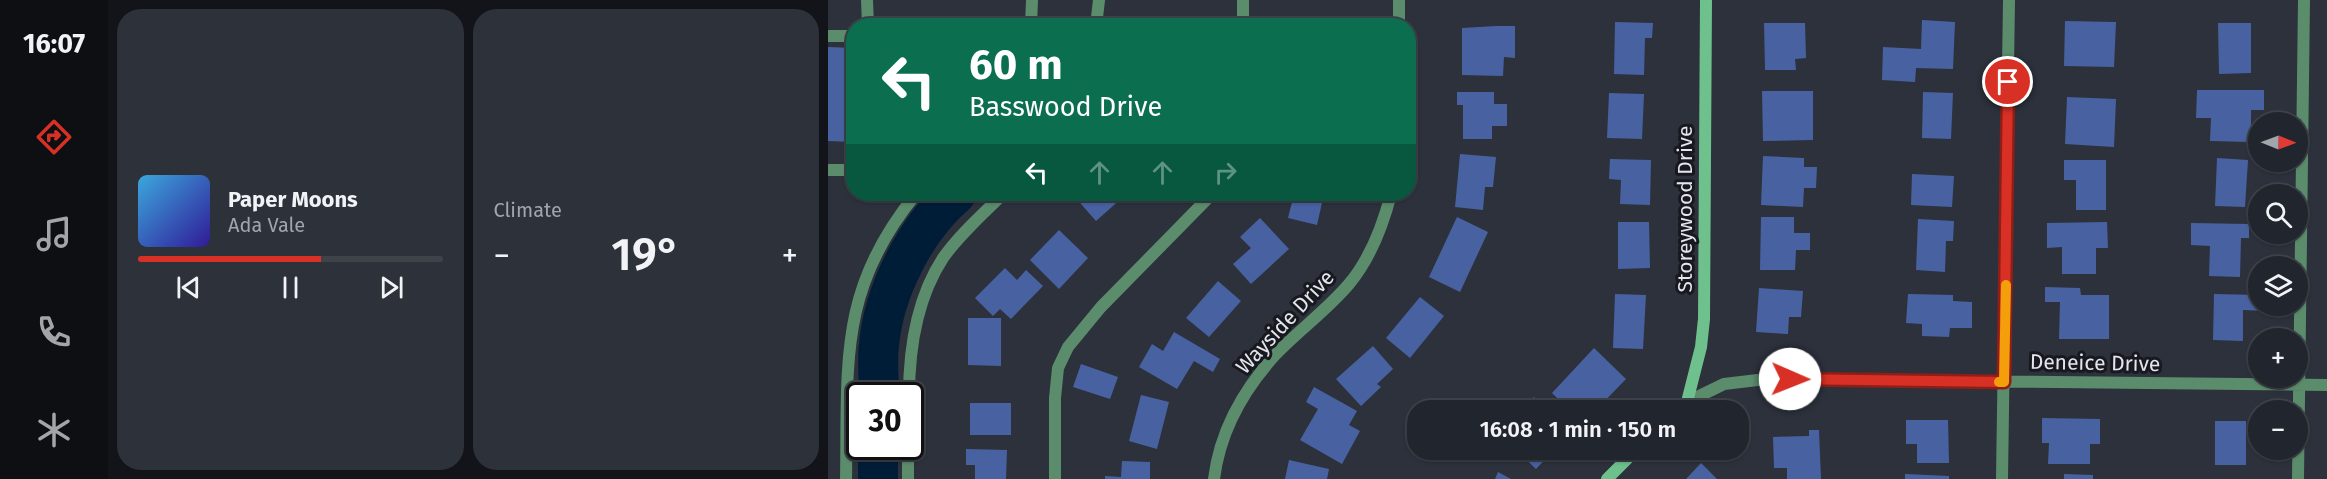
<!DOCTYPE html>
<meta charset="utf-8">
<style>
:root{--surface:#21252d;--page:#2d3139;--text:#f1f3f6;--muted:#a2a5aa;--line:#3e4249;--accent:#d93025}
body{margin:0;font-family:"Fira Sans",sans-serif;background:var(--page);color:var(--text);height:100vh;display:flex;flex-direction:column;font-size:22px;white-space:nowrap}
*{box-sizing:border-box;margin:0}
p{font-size:20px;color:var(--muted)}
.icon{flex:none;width:33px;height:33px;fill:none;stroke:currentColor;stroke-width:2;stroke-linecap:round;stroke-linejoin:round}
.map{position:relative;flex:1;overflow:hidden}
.drawer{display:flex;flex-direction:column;gap:9px;padding:9px;background:#121419;width:720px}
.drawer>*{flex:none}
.guide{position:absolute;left:18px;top:18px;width:570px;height:183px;border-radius:24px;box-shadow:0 2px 4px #0004,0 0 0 2px var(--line);background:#0b6e4f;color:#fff;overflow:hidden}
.needle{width:39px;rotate:91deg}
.fabs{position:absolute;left:1420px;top:112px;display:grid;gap:12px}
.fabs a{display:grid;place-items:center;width:60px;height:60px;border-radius:50%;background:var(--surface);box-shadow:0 2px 4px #0004,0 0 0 2px var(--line);font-size:30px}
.speed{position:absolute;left:18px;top:382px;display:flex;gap:12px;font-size:30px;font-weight:700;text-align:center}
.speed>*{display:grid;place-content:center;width:78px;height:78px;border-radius:50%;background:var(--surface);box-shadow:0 2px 4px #0004,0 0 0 2px var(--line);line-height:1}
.speed .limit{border:3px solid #111;border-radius:9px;background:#fff;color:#111}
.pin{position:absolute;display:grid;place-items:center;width:51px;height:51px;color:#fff;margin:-26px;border:3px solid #fff;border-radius:50%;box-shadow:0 2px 6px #0007}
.me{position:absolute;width:66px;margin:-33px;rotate:91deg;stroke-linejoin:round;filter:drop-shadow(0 0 4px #0008)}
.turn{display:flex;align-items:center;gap:21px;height:126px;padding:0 24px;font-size:27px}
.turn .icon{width:78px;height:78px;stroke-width:2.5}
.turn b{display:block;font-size:42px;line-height:51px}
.lanes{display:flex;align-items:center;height:57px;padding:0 24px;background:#0003;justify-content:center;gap:30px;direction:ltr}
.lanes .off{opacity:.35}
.big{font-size:45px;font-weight:600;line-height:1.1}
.drawer .tile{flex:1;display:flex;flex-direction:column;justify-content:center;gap:9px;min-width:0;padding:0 21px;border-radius:24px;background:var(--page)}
.song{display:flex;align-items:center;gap:18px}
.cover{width:72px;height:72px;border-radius:9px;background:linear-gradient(135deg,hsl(200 70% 55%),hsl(250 70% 35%))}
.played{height:6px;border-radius:3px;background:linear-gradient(90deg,var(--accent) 60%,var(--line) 60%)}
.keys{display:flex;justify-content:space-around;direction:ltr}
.heat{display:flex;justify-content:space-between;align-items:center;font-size:33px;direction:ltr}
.drawer .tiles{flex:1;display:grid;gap:9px;grid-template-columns:repeat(2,1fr)}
.trip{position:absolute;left:579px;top:400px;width:342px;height:60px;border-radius:24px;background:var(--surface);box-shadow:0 2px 4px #0004,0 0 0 2px var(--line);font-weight:600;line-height:60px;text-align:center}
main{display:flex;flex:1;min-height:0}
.menu{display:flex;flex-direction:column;width:108px;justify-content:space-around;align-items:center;background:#0d0f12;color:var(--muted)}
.menu .icon{width:42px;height:42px}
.menu .on{color:var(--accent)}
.menu b{font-size:27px;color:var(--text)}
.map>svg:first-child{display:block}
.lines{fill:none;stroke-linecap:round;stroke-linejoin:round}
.river{stroke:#001d37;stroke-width:40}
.building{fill:#4862a1}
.lane{stroke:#5b8d6c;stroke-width:12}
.street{stroke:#5b8d6c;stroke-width:12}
.secondary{stroke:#6ec18c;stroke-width:12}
.route-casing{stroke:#8d1f18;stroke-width:15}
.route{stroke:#d93025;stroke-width:10}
.slow{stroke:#f59e0b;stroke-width:10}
.labels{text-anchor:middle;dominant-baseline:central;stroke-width:6;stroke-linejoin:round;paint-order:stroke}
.street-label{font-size:21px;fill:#e3e6ee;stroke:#17191e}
</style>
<main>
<nav class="menu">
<b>16:07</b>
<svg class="icon on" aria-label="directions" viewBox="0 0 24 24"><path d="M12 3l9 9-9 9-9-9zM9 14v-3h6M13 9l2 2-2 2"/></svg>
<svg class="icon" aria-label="music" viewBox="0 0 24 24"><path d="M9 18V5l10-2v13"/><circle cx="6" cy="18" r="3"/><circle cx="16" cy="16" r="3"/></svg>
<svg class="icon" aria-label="phone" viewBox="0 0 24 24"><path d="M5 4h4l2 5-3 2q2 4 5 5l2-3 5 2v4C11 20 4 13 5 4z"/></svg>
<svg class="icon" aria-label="climate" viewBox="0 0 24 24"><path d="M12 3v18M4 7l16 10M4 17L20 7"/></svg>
</nav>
<section class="drawer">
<div class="tiles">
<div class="tile">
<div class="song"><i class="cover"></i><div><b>Paper Moons</b><p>Ada Vale</p></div></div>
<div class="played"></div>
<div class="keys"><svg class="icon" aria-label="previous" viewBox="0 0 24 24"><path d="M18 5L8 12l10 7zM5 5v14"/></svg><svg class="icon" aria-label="pause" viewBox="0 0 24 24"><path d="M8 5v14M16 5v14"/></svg><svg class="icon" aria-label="next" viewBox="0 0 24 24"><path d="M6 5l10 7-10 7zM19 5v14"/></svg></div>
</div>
<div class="tile"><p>Climate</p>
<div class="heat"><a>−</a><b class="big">19°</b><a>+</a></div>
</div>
</div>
</section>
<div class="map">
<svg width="1499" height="479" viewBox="0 0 1499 479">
<rect width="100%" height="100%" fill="#2c313c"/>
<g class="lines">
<!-- river -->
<path class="river" d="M51 396C51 379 49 362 51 345 56 291 87 229 128 194
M50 479V447"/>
</g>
<!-- building -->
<path class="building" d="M1094 20 1127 22 1125 69 1088 68 1087 82 1054 80 1055 47 1093 49Z
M533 21V26H446V22Z
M1237 21 1288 22 1286 67 1236 66Z
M787 22 825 23 824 38H817L816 75 786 74Z
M936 23H977L978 58 967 59 968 70H937Z
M1390 23H1423V73L1391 74Z
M668 26H687V58L676 57 675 76 634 75V28Z
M0 47 26 48V142L0 141Z
M1369 90H1436V110H1423V142L1382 141 1383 118H1368Z
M934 91H985V140L935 141Z
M629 92H666V104H679V126H664V139H635V105H629Z
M1095 92 1125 93 1123 139 1094 138Z
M781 93 816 94 814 139 779 138Z
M1239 97 1288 99 1286 147 1237 144Z
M632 154 668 157 665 187H657L655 210 627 207Z
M935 156 976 158V167H989L988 188H976L975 207 933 205Z
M1389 158 1420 160 1417 207 1387 206Z
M782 159 823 160 822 205 792 204 793 180 781 179Z
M1236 160H1278V210H1248V180H1236Z
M1084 174 1126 176 1124 207 1083 205Z
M249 194H291L295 197 268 221 246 196Z
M466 194H496L489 225 460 218Z
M629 217 660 232 632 292 601 277Z
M933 217H966V233H982V250H968L967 270H932Z
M432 218 461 249 423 284 405 264 423 248 412 237Z
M1090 219 1126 221 1125 241H1118L1117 272 1088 270Z
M790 222H821L822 268 790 269Z
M1279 222 1280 248H1268V274H1234V247L1219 248V223Z
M1363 223 1421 224V238H1413L1412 277 1381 276 1382 246 1363 245Z
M231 230 260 258 231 289 202 260Z
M177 268 189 280 198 270 215 286 183 319 172 309 165 316 147 298Z
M390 281 413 301 381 337 358 318Z
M1217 287 1252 288 1253 295H1281V339H1231L1232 302H1217Z
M931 288 975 291 973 317H961L960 334 928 332Z
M787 294 818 295 815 349 785 348Z
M1080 294 1125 295V301L1144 302V328H1122L1121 337 1094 336V324L1078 323Z
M1386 294 1431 295V306H1438V311L1415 310V341L1385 340Z
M592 297 616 316 582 358 558 338Z
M140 318H173V366L140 365Z
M346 332 392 359 385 372 366 361 349 389 311 367 324 344 335 351Z
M545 346 565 369 549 384 553 387 533 406 508 379Z
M766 348 798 379 767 411H743L724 393Z
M253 364 290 377 282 399 245 387Z
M486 387 529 411 521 425 532 431 514 464 472 440 490 409 478 402Z
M313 395 341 402 329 449 301 441Z
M706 397 720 411H692Z
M142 403H183V435H142Z
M1214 418 1272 419V444H1262V464H1220L1221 443H1214Z
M1078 420H1120L1121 463H1089V444H1078Z
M1387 421H1418V465H1387Z
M981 430H991L993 479H959V468H946L945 437 981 436Z
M138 449 179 450 178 479H147V465H138Z
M688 450H726L708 469Z
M461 460 501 469 499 479H457Z
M294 461 322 462V479H277V476L293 477Z
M873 463 889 479H858Z
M670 472 683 479H667Z
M1077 474 1121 476V479H1077Z
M1236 474 1265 475V479H1236Z"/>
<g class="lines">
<!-- lane -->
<path class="lane" d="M39 0 40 26
M415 26V0
M0 36H26
M0 170H26
M227 479V398L230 368 240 347 273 307 384 194"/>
<!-- street -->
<path class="street" d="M571 0V26
M203 26 204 0
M268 26 271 0
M81 396C81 349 89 298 115 258 132 234 155 214 175 194
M859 402 896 384 938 379 1499 385
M18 479C20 363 10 289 88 194
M80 479V447
M386 479C392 430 415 390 448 354 471 330 499 310 521 284 542 259 555 225 563 194
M1174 479 1181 0
M1470 479 1476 0"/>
<!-- secondary -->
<path class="secondary" d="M847 411 859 402 873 347 876 319 878 0
M779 479 808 450"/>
</g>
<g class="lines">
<defs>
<path id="route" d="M962 379 1176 382 1180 82"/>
</defs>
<!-- route casing -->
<use href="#route" class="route-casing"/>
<!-- route -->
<use href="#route" class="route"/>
<!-- slow -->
<path class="slow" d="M1171 382H1176L1178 285"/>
</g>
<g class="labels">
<!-- street labels -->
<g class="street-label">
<text transform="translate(857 209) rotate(-90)">Storeywood Drive</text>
<text transform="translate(457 322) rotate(-47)">Wayside Drive</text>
<text transform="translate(1267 363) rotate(1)">Deneice Drive</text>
</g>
</g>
</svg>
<div class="fabs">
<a><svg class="needle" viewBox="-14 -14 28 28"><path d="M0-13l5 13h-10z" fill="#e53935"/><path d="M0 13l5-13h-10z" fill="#a2a5aa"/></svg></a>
<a><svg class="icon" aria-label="search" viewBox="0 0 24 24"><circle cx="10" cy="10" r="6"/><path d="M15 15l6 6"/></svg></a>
<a><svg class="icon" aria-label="layers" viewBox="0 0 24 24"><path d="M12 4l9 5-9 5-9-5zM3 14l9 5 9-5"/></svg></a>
<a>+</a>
<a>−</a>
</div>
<div class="speed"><div class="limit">30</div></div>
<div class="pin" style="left:1180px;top:82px;background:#d93025"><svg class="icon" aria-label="arrive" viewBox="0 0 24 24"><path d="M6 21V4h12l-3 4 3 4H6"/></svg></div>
<svg class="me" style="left:962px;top:379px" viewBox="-20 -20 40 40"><circle r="19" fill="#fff"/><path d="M0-13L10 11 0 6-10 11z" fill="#d93025"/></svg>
<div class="trip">16:08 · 1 min · 150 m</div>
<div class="guide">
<div class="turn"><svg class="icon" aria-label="left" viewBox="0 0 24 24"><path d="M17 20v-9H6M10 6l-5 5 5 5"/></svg><div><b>60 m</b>Basswood Drive</div></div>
<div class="lanes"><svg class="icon" aria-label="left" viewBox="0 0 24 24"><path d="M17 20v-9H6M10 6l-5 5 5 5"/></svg><svg class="icon off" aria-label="ahead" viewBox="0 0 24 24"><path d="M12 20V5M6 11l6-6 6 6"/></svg><svg class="icon off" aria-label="ahead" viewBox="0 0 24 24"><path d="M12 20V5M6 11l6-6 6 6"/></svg><svg class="icon off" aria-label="right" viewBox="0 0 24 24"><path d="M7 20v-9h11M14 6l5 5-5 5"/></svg></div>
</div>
</div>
</main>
